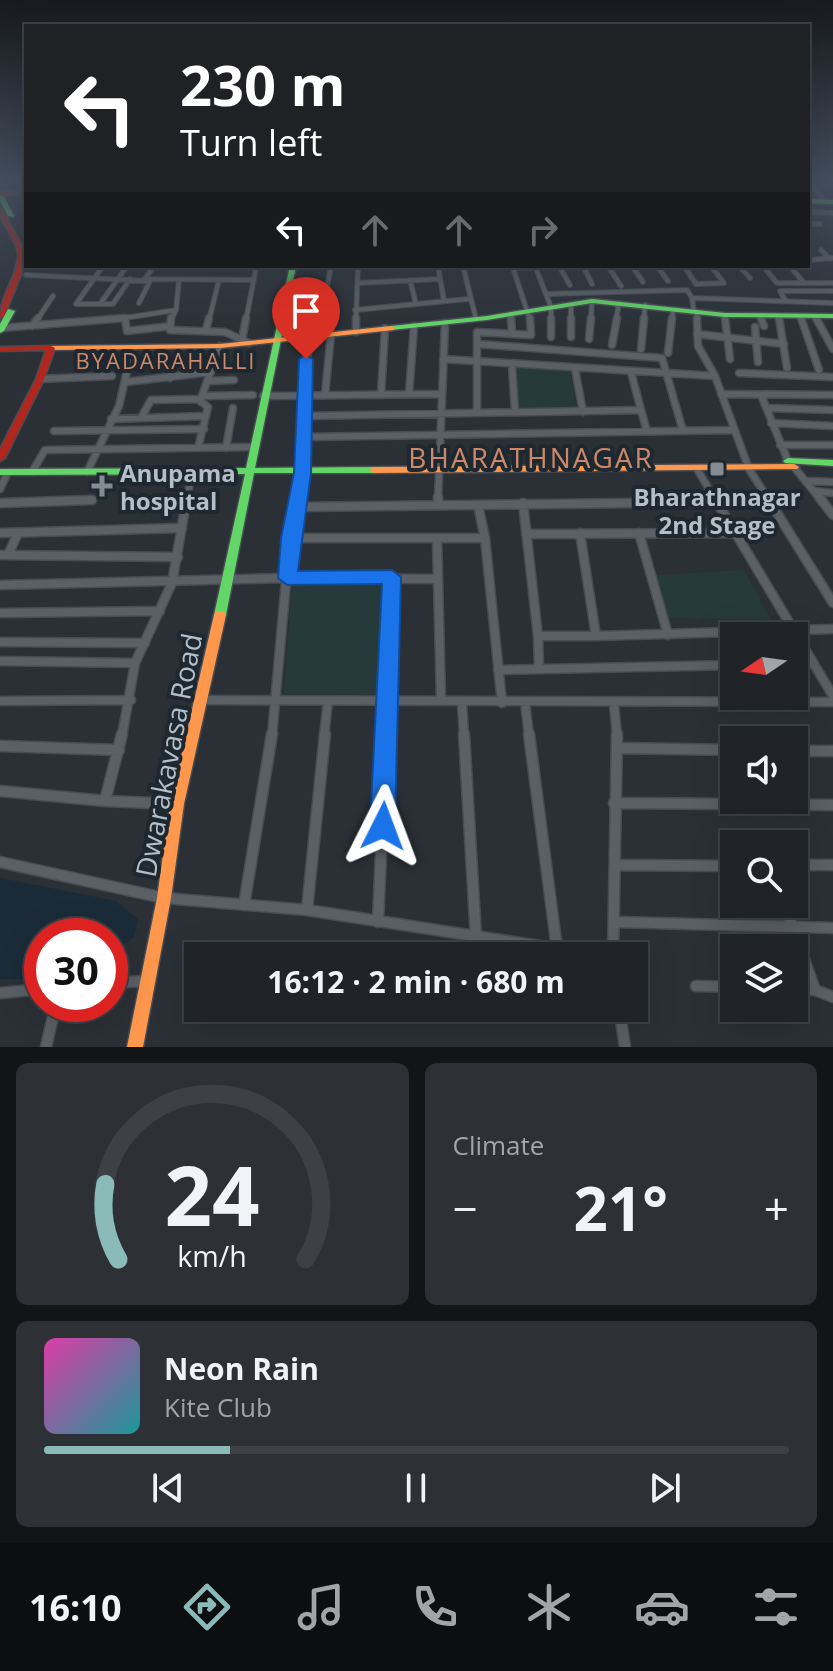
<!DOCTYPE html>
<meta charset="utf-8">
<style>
:root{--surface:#202428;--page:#2d3034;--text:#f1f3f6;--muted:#a2a4a8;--line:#3d4145;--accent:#8bbbb9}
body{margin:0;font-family:"Open Sans",sans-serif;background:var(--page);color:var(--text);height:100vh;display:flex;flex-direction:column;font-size:30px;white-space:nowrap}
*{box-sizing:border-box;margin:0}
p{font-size:26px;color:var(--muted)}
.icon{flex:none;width:44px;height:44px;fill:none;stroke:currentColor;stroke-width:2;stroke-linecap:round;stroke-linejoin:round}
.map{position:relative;height:1047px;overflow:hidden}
.side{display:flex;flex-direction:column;gap:16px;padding:16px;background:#121416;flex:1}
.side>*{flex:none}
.top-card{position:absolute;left:24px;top:24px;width:786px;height:244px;border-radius:0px;box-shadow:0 8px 32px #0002,0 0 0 2px var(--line);background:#202124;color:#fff;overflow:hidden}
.needle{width:52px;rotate:257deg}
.fabs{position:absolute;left:720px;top:622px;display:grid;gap:16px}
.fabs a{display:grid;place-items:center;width:88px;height:88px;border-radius:0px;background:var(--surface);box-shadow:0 8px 32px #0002,0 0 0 2px var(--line);font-size:40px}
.speed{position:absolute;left:24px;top:918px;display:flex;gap:16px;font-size:40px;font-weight:700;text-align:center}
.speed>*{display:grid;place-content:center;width:104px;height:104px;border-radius:50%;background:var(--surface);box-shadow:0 8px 32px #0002,0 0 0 2px var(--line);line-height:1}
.speed .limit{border:12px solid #d22;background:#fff;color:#111}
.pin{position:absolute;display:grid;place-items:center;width:68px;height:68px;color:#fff;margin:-82px -34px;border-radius:50% 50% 50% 0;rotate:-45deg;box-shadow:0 0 8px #0007}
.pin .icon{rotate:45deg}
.me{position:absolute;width:88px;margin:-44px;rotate:3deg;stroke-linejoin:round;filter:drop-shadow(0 0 6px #0008)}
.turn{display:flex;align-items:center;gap:28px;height:168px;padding:0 24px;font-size:36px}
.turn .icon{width:104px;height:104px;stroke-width:2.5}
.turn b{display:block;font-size:56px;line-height:68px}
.lanes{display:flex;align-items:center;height:76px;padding:0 24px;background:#0003;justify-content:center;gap:40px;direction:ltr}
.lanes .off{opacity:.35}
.big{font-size:60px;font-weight:700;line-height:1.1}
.side .widget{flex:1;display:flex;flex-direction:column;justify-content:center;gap:12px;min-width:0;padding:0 28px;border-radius:12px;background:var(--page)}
.side .dial{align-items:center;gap:0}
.dial svg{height:208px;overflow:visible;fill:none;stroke:var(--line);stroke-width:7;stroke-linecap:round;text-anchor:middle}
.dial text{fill:var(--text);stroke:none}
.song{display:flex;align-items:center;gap:24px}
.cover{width:96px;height:96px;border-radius:12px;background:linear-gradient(135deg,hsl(320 70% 55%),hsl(180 70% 35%))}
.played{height:8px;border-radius:4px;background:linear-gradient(90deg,var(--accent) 25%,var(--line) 25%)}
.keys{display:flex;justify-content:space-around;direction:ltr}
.heat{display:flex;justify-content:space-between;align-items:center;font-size:44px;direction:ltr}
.side .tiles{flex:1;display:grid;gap:16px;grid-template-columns:1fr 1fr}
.widget:last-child{grid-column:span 2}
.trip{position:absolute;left:184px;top:942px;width:464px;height:80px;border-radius:0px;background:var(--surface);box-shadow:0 8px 32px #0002,0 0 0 2px var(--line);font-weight:700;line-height:80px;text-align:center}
.tabs{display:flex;height:128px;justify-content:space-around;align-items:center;background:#0d0e10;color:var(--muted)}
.tabs .icon{width:56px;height:56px}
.tabs .active{color:var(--accent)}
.tabs b{font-size:36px;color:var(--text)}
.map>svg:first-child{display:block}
.green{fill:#273a3b}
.water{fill:#1b2b38}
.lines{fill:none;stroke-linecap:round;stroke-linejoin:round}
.street-far3-casing{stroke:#484d53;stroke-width:6}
.street-far2-casing{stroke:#484d53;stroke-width:9}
.street-far1-casing{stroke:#484d53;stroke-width:11}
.street-casing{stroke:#484d53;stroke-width:13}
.fast-casing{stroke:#484d53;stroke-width:3}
.slow-casing{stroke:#484d53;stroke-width:3}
.jam-casing{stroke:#484d53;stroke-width:3}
.street-far3{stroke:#5a6065;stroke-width:4}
.street-far2{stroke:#5a6065;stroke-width:6}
.street-far1{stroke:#5a6065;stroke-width:8}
.street{stroke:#5a6065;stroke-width:10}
.fast{fill:#63d668;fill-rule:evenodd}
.slow{fill:#ff974d;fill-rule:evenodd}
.jam{fill:#b3261e;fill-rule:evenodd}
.route{fill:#1a73e8;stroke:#114b97;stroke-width:2}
.poi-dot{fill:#848c94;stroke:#1e2830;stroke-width:3}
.labels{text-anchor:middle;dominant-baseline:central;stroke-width:8;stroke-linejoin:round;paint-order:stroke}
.far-neighbourhood-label{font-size:22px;letter-spacing:2px;fill:#cd8869;stroke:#1e2830}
.poi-label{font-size:24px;font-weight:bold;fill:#b4bec7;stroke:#1e2830;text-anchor:start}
.quarter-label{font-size:28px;letter-spacing:2px;fill:#cd8869;stroke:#1e2830}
.near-street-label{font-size:28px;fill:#b4bec7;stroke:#1e2830}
</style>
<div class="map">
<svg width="833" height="1047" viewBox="0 0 833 1047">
<rect width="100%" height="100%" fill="#2a3036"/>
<!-- green -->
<path class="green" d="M515 367 570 371 577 410H519Z
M744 570 771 620 669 618 656 575Z
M383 581 381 694H284L292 582Z"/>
<!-- water -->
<path class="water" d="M0 878 116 901 138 919 134 937 110 955V936H42V979H0Z"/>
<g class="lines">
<defs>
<path id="street-far3" d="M810 182 824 201
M808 212 833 213
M808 224H820
M821 250 830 259
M808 260 833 258
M438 266 444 301
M463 266 476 319
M535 266 551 307V320
M559 266 570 285
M583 266 592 284
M608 266 621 286
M632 266 643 282
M657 266 668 281
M684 266 696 284 724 283
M711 266 724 283
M739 266 750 278
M763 266 777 283H833
M790 266 804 283
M209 267 346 266
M26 275 150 281 139 303
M145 279 154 266
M148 279 253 280
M410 280 416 304
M358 283 440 279
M546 294 687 290 692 298
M785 300 780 291H833
M76 304H113L130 279
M76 304 103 266
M100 304 127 266
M571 305V320
M176 310 179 280
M355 310 468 299
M694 312 692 298 833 303
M322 313 331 267
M697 313V320
M511 314V320
M725 315 726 320
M761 316 762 320
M779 316 780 320
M800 316 801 320
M815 316 817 320
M37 320 53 296
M111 320 176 310 171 320
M209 320 219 280
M246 320 256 268
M356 320 358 266
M530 320 513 268 576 266
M591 320 592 301
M616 320 619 303
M644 320 645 305
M672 320 673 310"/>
<path id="street-far2" d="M125 318 127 331 171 326
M171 318 170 330 225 332 249 343
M511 318 512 334
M551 318V337
M571 318V337
M697 318 698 346 715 376 749 469 768 499
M725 318 730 359
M761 318 764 326
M779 318 787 368
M801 318 819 370
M816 318 833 349
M32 326 38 318
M755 327 758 362
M0 328 125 318
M206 330 209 318
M356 332V318
M697 334 784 344
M589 339 591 318
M242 340 246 318
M477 344 662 358 683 431
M612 345 617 318
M641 349 644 318
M668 353 672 318
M443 359 715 376
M512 365 515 412
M575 369 583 412
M739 373 833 377
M170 378 172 363
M40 379 112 376
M208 381 234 380
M126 382 211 372
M409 394 414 326
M721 394 833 395
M325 395 331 334
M381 395 385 328
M761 395 788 461
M202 396 253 395
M263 396 440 394
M766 408 833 410
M641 410 647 431
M477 413V332L531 335 530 318
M306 416 641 410 631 372
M141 418 151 400 201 399
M111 419 206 416
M771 423 833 426
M54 431 204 429
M305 437 734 430
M780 445H833
M198 448 208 407 200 401 220 346
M226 448 233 408
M794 467 820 499
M697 469 715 499
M32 472 45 450 253 447
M87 472 119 406 132 349
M807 481 833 482
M0 489 8 472
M814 491 833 493
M187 499 192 472
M297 499C307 445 301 391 310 337
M438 499 445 323"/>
<path id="street-far1" d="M714 497 833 696
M767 497 833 603
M819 497 833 515
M0 503 92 500
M523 503 538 636H596
M438 504V497
M478 505 485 538 502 703
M296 507 717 502
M0 533 182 528
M580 533 596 636 833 629
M639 533 668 635
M526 534 736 533
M290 538H485
M437 538 441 700
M0 555 178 557
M8 555 18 533
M0 585 287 578 438 579
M0 613 160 611
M538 636 539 668
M0 642 145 643
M0 661 135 663
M794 664H814
M498 670 734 665
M202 700 833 702
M0 701 131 700
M462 702 464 736
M525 702 529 736
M614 705 617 736
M122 736 135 663 172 583 187 497
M272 736 290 538 298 497
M324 736 328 701
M386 736 392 577"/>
<path id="street" d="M122 734 105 801 176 804
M464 734 476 938
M529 734 557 949
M0 746 119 750
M618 748 734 750
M794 751H833
M0 791 105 801
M614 803 833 805
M0 862 164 898 307 910 604 956
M615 865 734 866
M794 865H833
M784 904 815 990 833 997
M244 905 272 734
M307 910 325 734
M378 922 386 734
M616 922 833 928
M613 956 617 734
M110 983 145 981
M696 986 734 987
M794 989 815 990
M0 993 42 989
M619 1008 625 1047
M46 1047 56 1004"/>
<path id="fast" d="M0 193 3 195 14 216 13 217 8 216 0 201Z
M808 199 833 200V204L808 203Z
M290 266H296L255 468 374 467 379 470 374 473H254L226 615 224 618H216L214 615 245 474 0 475V469L246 468Z
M592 299 725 313 833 314V318L725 317 592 303 487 320 391 330 387 328 391 326 487 316Z
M8 309 15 311 4 331 0 333V324Z
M788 458 833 460V466L785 463 783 461Z"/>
<path id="slow" d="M391 326 395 328 394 330 220 348 51 350 47 348 51 346 220 344Z
M794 464 799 467 797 469 374 473 369 470 374 467Z
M220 611 224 612 226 615 184 804 171 898 143 1047H127L157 898 170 804 214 615 216 612Z"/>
<path id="jam" d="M26 189V193L0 196V192Z
M0 209 3 211 25 252 21 275 4 316 0 318C0 297 16 279 18 257 19 240 0 226 0 209Z
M51 346 55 348 44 379 5 458 0 461V449L36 379 46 350 0 351V347Z"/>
</defs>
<!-- street-far3 casing -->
<use href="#street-far3" class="street-far3-casing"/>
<!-- street-far2 casing -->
<use href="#street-far2" class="street-far2-casing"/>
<!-- street-far1 casing -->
<use href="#street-far1" class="street-far1-casing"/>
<!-- street casing -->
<use href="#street" class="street-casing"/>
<!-- fast casing -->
<use href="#fast" class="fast-casing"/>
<!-- slow casing -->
<use href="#slow" class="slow-casing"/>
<!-- jam casing -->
<use href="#jam" class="jam-casing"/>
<!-- street-far3 -->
<use href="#street-far3" class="street-far3"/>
<!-- street-far2 -->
<use href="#street-far2" class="street-far2"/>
<!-- street-far1 -->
<use href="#street-far1" class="street-far1"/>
<!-- street -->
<use href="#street" class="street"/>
<!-- fast -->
<use href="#fast" class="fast"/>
<!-- slow -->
<use href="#slow" class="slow"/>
<!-- jam -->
<use href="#jam" class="jam"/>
</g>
<!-- sky -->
<linearGradient id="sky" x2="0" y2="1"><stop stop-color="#171a1e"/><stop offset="0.55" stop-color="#444e5d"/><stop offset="1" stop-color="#444e5d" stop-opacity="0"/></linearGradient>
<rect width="833" height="329" fill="url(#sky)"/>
<!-- route -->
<path class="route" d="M306 355 313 359 311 473 298 571 392 570 401 577 395 826 392 835 383 838 374 835 370 826 382 584 287 585 278 578 281 538 294 473 299 359Z"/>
<!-- markers -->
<g class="poi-dot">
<rect x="709" y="461" width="16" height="16" rx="4"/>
<path d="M98 474h8v8h8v8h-8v8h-8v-8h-8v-8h8z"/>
</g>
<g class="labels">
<!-- far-neighbourhood labels -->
<g class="far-neighbourhood-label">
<text x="166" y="360">BYADARAHALLI</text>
</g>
<!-- poi labels -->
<g class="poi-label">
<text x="120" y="472">Anupama<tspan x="120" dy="28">hospital</tspan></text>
<text x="717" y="496" text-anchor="middle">Bharathnagar<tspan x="717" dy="28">2nd Stage</tspan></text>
</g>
<!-- quarter labels -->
<g class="quarter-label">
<text x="531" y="457">BHARATHNAGAR</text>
</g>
<!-- near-street labels -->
<g class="near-street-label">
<text transform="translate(168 755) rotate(-79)">Dwarakavasa Road</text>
</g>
</g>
</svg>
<div class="fabs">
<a><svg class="needle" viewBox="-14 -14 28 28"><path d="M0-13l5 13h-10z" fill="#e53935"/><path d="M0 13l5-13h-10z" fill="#a2a4a8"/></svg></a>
<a><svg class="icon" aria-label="sound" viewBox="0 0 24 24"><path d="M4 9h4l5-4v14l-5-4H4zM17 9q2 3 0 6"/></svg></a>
<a><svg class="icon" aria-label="search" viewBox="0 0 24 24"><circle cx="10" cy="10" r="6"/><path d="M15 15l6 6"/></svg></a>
<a><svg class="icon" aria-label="layers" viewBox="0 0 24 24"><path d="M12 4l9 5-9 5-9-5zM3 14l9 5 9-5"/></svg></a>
</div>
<div class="speed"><div class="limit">30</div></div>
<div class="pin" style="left:306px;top:359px;background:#d93025"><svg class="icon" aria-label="arrive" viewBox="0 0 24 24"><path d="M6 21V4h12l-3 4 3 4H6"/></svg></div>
<svg class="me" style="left:383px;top:826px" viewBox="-20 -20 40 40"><path d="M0-17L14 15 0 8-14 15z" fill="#1a73e8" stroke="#fff" stroke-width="4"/></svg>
<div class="trip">16:12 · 2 min · 680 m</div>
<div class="top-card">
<div class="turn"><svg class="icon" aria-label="left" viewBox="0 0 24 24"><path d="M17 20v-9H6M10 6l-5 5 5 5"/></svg><div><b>230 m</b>Turn left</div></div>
<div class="lanes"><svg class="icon" aria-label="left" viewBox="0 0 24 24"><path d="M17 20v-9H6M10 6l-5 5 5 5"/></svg><svg class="icon off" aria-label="ahead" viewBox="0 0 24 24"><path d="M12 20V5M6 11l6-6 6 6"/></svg><svg class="icon off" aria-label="ahead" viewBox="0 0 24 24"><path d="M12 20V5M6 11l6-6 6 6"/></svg><svg class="icon off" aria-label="right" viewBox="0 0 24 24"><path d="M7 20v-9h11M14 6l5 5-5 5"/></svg></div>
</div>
</div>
<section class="side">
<div class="tiles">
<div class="widget dial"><svg viewBox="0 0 100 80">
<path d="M14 69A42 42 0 1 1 86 69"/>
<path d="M14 69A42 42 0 0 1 9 40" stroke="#8bbbb9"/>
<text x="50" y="56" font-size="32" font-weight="700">24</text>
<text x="50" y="72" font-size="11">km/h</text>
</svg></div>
<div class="widget"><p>Climate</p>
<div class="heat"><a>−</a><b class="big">21°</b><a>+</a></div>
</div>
<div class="widget">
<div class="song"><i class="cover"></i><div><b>Neon Rain</b><p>Kite Club</p></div></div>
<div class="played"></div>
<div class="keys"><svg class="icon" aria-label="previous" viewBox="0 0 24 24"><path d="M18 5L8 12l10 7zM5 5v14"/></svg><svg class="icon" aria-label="pause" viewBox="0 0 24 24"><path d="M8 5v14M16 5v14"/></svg><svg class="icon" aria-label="next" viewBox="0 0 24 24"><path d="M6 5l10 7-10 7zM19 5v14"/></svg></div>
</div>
</div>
</section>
<nav class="tabs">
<b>16:10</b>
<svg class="icon active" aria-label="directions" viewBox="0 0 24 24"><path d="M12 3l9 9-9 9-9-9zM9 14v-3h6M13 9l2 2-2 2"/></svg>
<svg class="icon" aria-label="music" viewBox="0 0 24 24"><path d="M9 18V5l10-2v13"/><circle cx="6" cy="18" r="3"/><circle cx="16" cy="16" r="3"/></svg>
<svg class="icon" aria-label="phone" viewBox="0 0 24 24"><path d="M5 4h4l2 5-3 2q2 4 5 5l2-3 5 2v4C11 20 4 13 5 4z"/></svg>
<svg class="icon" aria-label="climate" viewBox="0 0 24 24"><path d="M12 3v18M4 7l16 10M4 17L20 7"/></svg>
<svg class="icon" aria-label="car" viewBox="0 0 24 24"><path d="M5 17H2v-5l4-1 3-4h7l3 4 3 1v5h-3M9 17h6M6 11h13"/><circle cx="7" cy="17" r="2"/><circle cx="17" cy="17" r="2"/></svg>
<svg class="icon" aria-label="filters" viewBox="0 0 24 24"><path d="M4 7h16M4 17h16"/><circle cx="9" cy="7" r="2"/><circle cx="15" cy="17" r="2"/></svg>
</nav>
